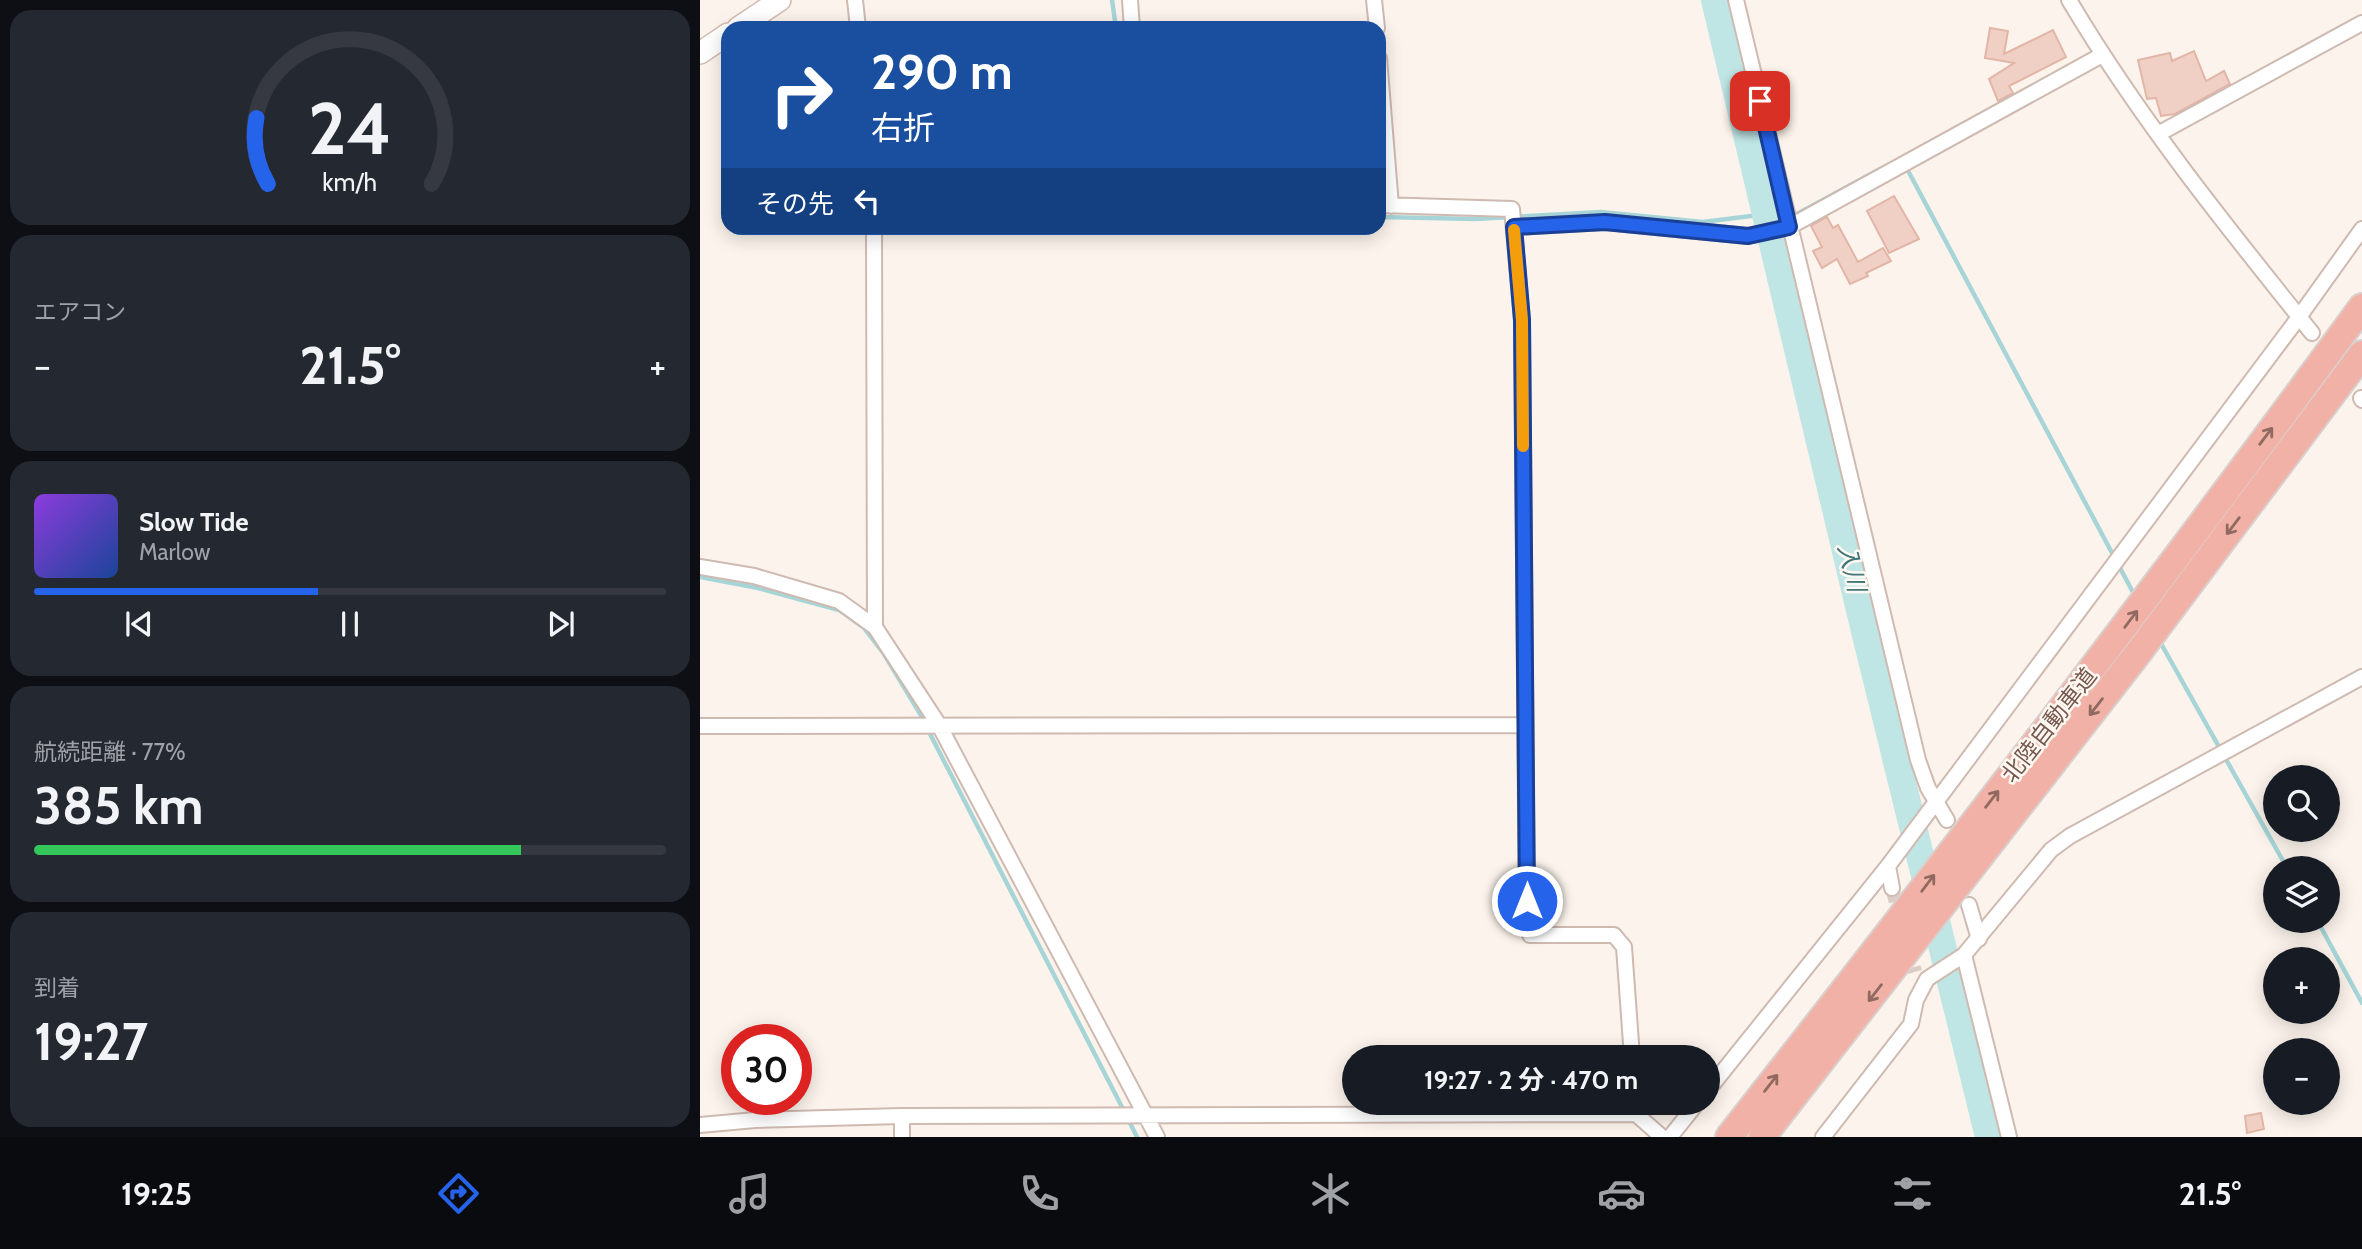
<!DOCTYPE html>
<html lang="ja">
<meta charset="utf-8">
<style>
:root{--surface:#171b24;--page:#242831;--text:#f1f3f6;--muted:#9ea1a6;--line:#363941;--accent:#2563eb}
body{margin:0;font-family:Cabin,"Noto Sans JP",sans-serif;background:var(--page);color:var(--text);height:100vh;display:flex;flex-direction:column;font-size:26px;white-space:nowrap}
*{box-sizing:border-box;margin:0}
p{font-size:23px;color:var(--muted)}
.icon{flex:none;width:38px;height:38px;fill:none;stroke:currentColor;stroke-width:2;stroke-linecap:round;stroke-linejoin:round}
.map{position:relative;flex:1;overflow:hidden}
.drawer{display:flex;flex-direction:column;gap:10px;padding:10px;background:#0d0f14;width:700px}
.drawer>*{flex:none}
.hud{position:absolute;left:21px;top:21px;width:665px;height:214px;border-radius:21px;box-shadow:0 4px 18px #0003;background:#1a4fa0;color:#fff;overflow:hidden}
.controls{position:absolute;left:1563px;top:765px;display:grid;gap:14px}
.controls a{display:grid;place-items:center;width:77px;height:77px;border-radius:50%;background:var(--surface);box-shadow:0 4px 18px #0003;font-size:35px}
.speed{position:absolute;left:21px;top:1024px;display:flex;gap:14px;font-size:35px;font-weight:700;text-align:center}
.speed>*{display:grid;place-content:center;width:91px;height:91px;border-radius:50%;background:var(--surface);box-shadow:0 4px 18px #0003;line-height:1}
.speed .limit{border:10px solid #d22;background:#fff;color:#111}
.pin{position:absolute;display:grid;place-items:center;width:60px;height:60px;color:#fff;margin:-30px;border-radius:14px;box-shadow:0 4px 10px #0006}
.me{position:absolute;width:77px;margin:-38px;rotate:0deg;stroke-linejoin:round;filter:drop-shadow(0 0 5px #0008)}
.turn{display:flex;align-items:center;gap:24px;height:147px;padding:0 35px;font-size:32px}
.turn .icon{width:91px;height:91px;stroke-width:2.5}
.turn b{display:block;font-size:49px;line-height:60px}
.then{display:flex;align-items:center;height:66px;padding:0 35px;background:#0003;gap:14px;font-size:26px}
.big{font-size:52px;font-weight:700;line-height:1.1}
.drawer .tile{flex:1;display:flex;flex-direction:column;justify-content:center;gap:10px;min-width:0;padding:0 24px;border-radius:21px;background:var(--page)}
.drawer .dial{align-items:center;gap:0}
.dial svg{height:182px;overflow:visible;fill:none;stroke:var(--line);stroke-width:7;stroke-linecap:round;text-anchor:middle}
.dial text{fill:var(--text);stroke:none}
.song{display:flex;align-items:center;gap:21px}
.cover{width:84px;height:84px;border-radius:10px;background:linear-gradient(135deg,hsl(270 70% 55%),hsl(220 70% 35%))}
.played{height:7px;border-radius:4px;background:linear-gradient(90deg,var(--accent) 45%,var(--line) 45%)}
.keys{display:flex;justify-content:space-around;direction:ltr}
.heat{display:flex;justify-content:space-between;align-items:center;font-size:38px;direction:ltr}
.charge{height:10px;border-radius:5px;background:linear-gradient(90deg,#34c759 77%,var(--line) 0)}
.trip{position:absolute;left:642px;top:1045px;width:378px;height:70px;border-radius:35px;background:var(--surface);box-shadow:0 4px 18px #0003;font-weight:700;line-height:70px;text-align:center}
.tab-bar{display:flex;height:112px;justify-content:space-around;align-items:center;background:#090b0e;color:var(--muted)}
.tab-bar .icon{width:49px;height:49px}
.tab-bar .on{color:var(--accent)}
.tab-bar b{font-size:32px;color:var(--text)}
main{display:flex;flex:1;min-height:0}
.map>svg:first-child{display:block}
.lines{fill:none;stroke-linecap:round;stroke-linejoin:round}
.stream{stroke:#a7d5d7;stroke-width:4.5}
.river{stroke:#c0e5e5;stroke-width:28}
.building{fill:#f0d0c5;stroke:#e2b5a6;stroke-width:2}
.minor-tunnel{stroke:#dbcdc5;stroke-width:14;stroke-dasharray:14 7;stroke-linecap:butt}
.minor-casing{stroke:#cebab1;stroke-width:18}
.secondary-casing{stroke:#d4bcb1;stroke-width:24}
.motorway-casing{stroke:#d9d0ce;stroke-width:30}
.minor{stroke:#fff;stroke-width:14}
.secondary{stroke:#fff;stroke-width:21}
.motorway{stroke:#f2b1a6;stroke-width:26}
.oneway{stroke:#906a60}
.route-casing{stroke:#184099;stroke-width:18}
.route{stroke:#2563eb;stroke-width:12}
.slow{stroke:#f59e0b;stroke-width:12}
.labels{text-anchor:middle;dominant-baseline:central;stroke-width:5;stroke-linejoin:round;paint-order:stroke}
.street-label{font-size:23px;fill:#77584f;stroke:#fef8f2}
.water-label{font-size:24px;font-style:italic;fill:#42787b;stroke:#fef8f2}
</style>
<main>
<section class="drawer">
<div class="tile dial"><svg viewBox="0 0 100 80">
<path d="M14 69A42 42 0 1 1 86 69"/>
<path d="M14 69A42 42 0 0 1 9 40" stroke="#2563eb"/>
<text x="50" y="56" font-size="32" font-weight="700">24</text>
<text x="50" y="72" font-size="11">km/h</text>
</svg></div>
<div class="tile"><p>エアコン</p>
<div class="heat"><a>−</a><b class="big">21.5°</b><a>+</a></div>
</div>
<div class="tile">
<div class="song"><i class="cover"></i><div><b>Slow Tide</b><p>Marlow</p></div></div>
<div class="played"></div>
<div class="keys"><svg class="icon" aria-label="previous" viewBox="0 0 24 24"><path d="M18 5L8 12l10 7zM5 5v14"/></svg><svg class="icon" aria-label="pause" viewBox="0 0 24 24"><path d="M8 5v14M16 5v14"/></svg><svg class="icon" aria-label="next" viewBox="0 0 24 24"><path d="M6 5l10 7-10 7zM19 5v14"/></svg></div>
</div>
<div class="tile"><p>航続距離 · 77%</p><b class="big">385 km</b><div class="charge"></div></div>
<div class="tile"><p>到着</p><b class="big">19:27</b></div>
</section>
<div class="map">
<svg width="1662" height="1137" viewBox="0 0 1662 1137">
<rect width="100%" height="100%" fill="#fcf4ec"/>
<g class="lines">
<!-- stream -->
<path class="stream" d="M412 0 416 28
M1205 165 1435 596
M679 217 775 219 901 212 1003 222 1067 214
M1069 221 1095 215 1182 168
M0 577 58 588 139 610 164 628 184 654 225 722
M1459 640 1587 868
M228 730 424 1111
M1617 920 1662 1003
M428 1119 437 1137"/>
<!-- river -->
<path class="river" d="M1015 0 1164 627 1289 1137"/>
</g>
<!-- building -->
<path class="building" d="M1290 28 1308 31 1304 54 1353 30 1366 57 1309 86 1313 93 1298 101 1289 79 1314 63 1285 58Z
M1494 51 1506 81 1524 71 1530 84 1475 114 1461 116 1456 98 1447 99 1438 60 1470 53 1472 61Z
M1194 196 1219 239 1189 253 1167 211Z
M1127 217 1133 228 1138 225 1158 262 1183 248 1191 261 1166 273 1168 276 1150 284 1137 259 1122 268 1113 251 1122 247 1111 226Z
M1561 1113 1564 1129 1547 1133 1545 1116Z"/>
<g class="lines">
<!-- minor-tunnel -->
<path class="minor-tunnel" d="M1192 888 1201 921
M1208 947 1215 972"/>
<defs>
<path id="minor" d="M155 0 158 28
M430 0 432 28
M674 0 677 28
M1036 0 1218 760 1228 788 1247 820
M1369 0C1439 118 1526 226 1612 333
M679 58 691 206
M1458 134 1662 23
M679 205 812 209 822 320 827 926 830 935H914L924 947 932 1057
M814 227 905 222 1048 236 1089 227 1402 55
M174 228 175 627
M1661 398 1662 400
M0 567 54 576 139 601 175 627 239 725 457 1137
M0 726 825 725
M1188 866 1192 888
M1269 905 1279 939
M1008 1090 1188 866 1599 317 1662 229
M0 1125 55 1120 202 1116 936 1114 962 1137
M202 1137V1116
M970 1137 998 1102
M1123 1137 1211 1024 1216 1000 1227 979 1264 955
M1309 1137 1264 955 1351 850 1370 836 1662 677"/>
<path id="secondary" d="M38 28 80 0
M0 53 28 34"/>
<path id="motorway" d="M1029 1137C1244 864 1457 588 1662 307
M1062 1137 1438 653 1662 354"/>
</defs>
<!-- minor casing -->
<use href="#minor" class="minor-casing"/>
<!-- secondary casing -->
<use href="#secondary" class="secondary-casing"/>
<!-- motorway casing -->
<use href="#motorway" class="motorway-casing"/>
<!-- minor -->
<use href="#minor" class="minor"/>
<!-- secondary -->
<use href="#secondary" class="secondary"/>
<!-- motorway -->
<use href="#motorway" class="motorway"/>
</g>
<!-- one-way arrows -->
<defs><path id="oneway-shaft" d="M-6 0H5M1.5-3L5.5 0L1.5 3" fill="none" stroke-width="1.6" stroke-linecap="round" stroke-linejoin="round" transform="scale(1.75)"/></defs>
<g class="oneway">
<use href="#oneway-shaft" transform="translate(1566 436) rotate(-53)"/>
<use href="#oneway-shaft" transform="translate(1533 526) rotate(127)"/>
<use href="#oneway-shaft" transform="translate(1431 619) rotate(-53)"/>
<use href="#oneway-shaft" transform="translate(1396 707) rotate(128)"/>
<use href="#oneway-shaft" transform="translate(1292 799) rotate(-52)"/>
<use href="#oneway-shaft" transform="translate(1228 883) rotate(-53)"/>
<use href="#oneway-shaft" transform="translate(1175 993) rotate(128)"/>
<use href="#oneway-shaft" transform="translate(1071 1083) rotate(-52)"/>
</g>
<g class="lines">
<defs>
<path id="route" d="M827 901 822 320 814 227 905 222 1048 236 1089 227 1060 101"/>
</defs>
<!-- route casing -->
<use href="#route" class="route-casing"/>
<!-- route -->
<use href="#route" class="route"/>
<!-- slow -->
<path class="slow" d="M814 230 822 320 823 446"/>
</g>
<g class="labels">
<!-- street labels -->
<g class="street-label">
<text transform="translate(1349 725) rotate(-52)">北陸自動車道</text>
</g>
<!-- water labels -->
<g class="water-label">
<text transform="translate(1152 568) rotate(76)">入川</text>
</g>
</g>
</svg>
<div class="controls">
<a><svg class="icon" aria-label="search" viewBox="0 0 24 24"><circle cx="10" cy="10" r="6"/><path d="M15 15l6 6"/></svg></a>
<a><svg class="icon" aria-label="layers" viewBox="0 0 24 24"><path d="M12 4l9 5-9 5-9-5zM3 14l9 5 9-5"/></svg></a>
<a>+</a>
<a>−</a>
</div>
<div class="speed"><div class="limit">30</div></div>
<div class="pin" style="left:1060px;top:101px;background:#d93025"><svg class="icon" aria-label="arrive" viewBox="0 0 24 24"><path d="M6 21V4h12l-3 4 3 4H6"/></svg></div>
<svg class="me" style="left:827px;top:901px" viewBox="-20 -20 40 40"><circle r="17" fill="#2563eb" stroke="#fff" stroke-width="3"/><path d="M0-11L8 9 0 5-8 9z" fill="#fff"/></svg>
<div class="trip">19:27 · 2 分 · 470 m</div>
<div class="hud">
<div class="turn"><svg class="icon" aria-label="right" viewBox="0 0 24 24"><path d="M7 20v-9h11M14 6l5 5-5 5"/></svg><div><b>290 m</b>右折</div></div>
<div class="then">その先<svg class="icon" aria-label="left" viewBox="0 0 24 24"><path d="M17 20v-9H6M10 6l-5 5 5 5"/></svg></div>
</div>
</div>
</main>
<nav class="tab-bar">
<b>19:25</b>
<svg class="icon on" aria-label="directions" viewBox="0 0 24 24"><path d="M12 3l9 9-9 9-9-9zM9 14v-3h6M13 9l2 2-2 2"/></svg>
<svg class="icon" aria-label="music" viewBox="0 0 24 24"><path d="M9 18V5l10-2v13"/><circle cx="6" cy="18" r="3"/><circle cx="16" cy="16" r="3"/></svg>
<svg class="icon" aria-label="phone" viewBox="0 0 24 24"><path d="M5 4h4l2 5-3 2q2 4 5 5l2-3 5 2v4C11 20 4 13 5 4z"/></svg>
<svg class="icon" aria-label="climate" viewBox="0 0 24 24"><path d="M12 3v18M4 7l16 10M4 17L20 7"/></svg>
<svg class="icon" aria-label="car" viewBox="0 0 24 24"><path d="M5 17H2v-5l4-1 3-4h7l3 4 3 1v5h-3M9 17h6M6 11h13"/><circle cx="7" cy="17" r="2"/><circle cx="17" cy="17" r="2"/></svg>
<svg class="icon" aria-label="filters" viewBox="0 0 24 24"><path d="M4 7h16M4 17h16"/><circle cx="9" cy="7" r="2"/><circle cx="15" cy="17" r="2"/></svg>
<b>21.5°</b>
</nav>
